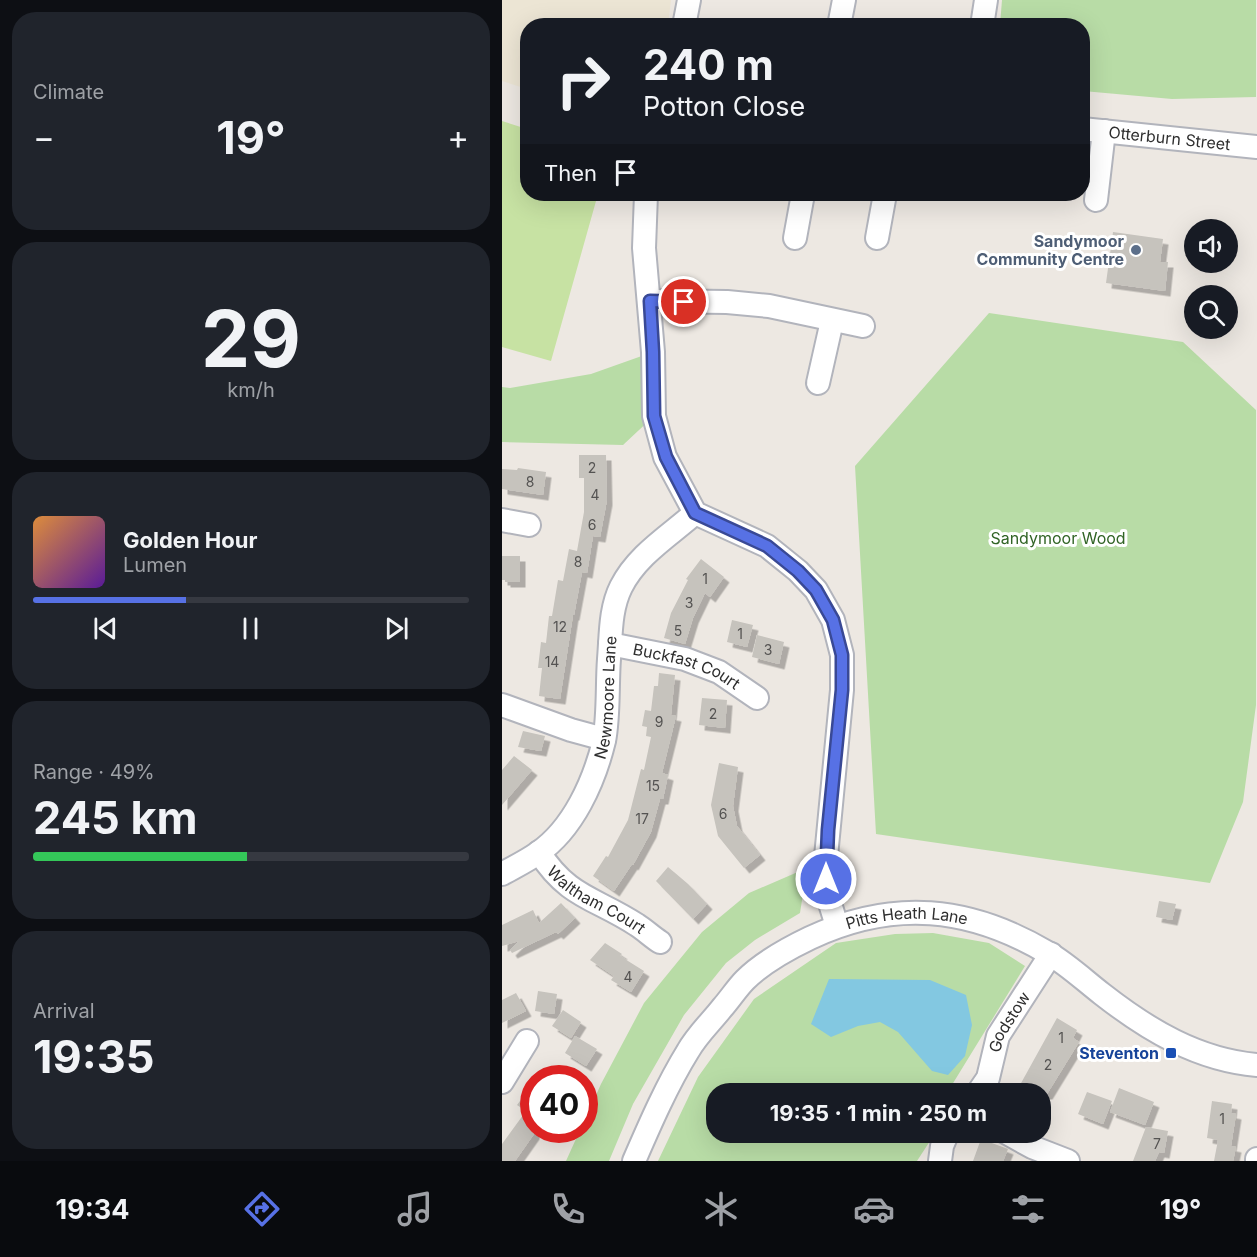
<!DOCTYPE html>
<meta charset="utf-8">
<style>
:root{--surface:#171b24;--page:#20242c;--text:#f1f3f6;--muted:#9ea1a6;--line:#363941;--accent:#5771e5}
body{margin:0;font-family:Inter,sans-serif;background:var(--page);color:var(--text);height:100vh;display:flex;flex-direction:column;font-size:22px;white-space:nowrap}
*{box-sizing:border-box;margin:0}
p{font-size:20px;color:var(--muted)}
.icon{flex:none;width:33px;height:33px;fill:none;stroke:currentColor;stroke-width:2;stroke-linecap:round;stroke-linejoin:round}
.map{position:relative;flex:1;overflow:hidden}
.side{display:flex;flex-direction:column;gap:12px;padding:12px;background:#0d0f14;width:502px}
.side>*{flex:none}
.hud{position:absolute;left:18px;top:18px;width:570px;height:183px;border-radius:24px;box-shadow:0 6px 24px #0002;background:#171b24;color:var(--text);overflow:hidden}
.fabs{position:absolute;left:682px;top:219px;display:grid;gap:12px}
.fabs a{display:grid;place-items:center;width:54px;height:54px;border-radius:50%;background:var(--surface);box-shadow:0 6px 24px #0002;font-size:30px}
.speed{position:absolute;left:18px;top:1065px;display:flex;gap:12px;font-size:30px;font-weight:700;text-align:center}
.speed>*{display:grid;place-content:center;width:78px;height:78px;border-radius:50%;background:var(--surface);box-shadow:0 6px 24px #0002;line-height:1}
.speed .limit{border:9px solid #d22;background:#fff;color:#111}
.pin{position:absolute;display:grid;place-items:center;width:51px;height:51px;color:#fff;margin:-26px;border:3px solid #fff;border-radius:50%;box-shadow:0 2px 6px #0007}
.me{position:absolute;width:66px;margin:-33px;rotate:0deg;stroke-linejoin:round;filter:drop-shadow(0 0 4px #0008)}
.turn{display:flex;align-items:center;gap:21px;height:126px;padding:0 24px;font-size:27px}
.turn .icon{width:78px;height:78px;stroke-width:2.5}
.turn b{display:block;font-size:42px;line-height:51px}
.then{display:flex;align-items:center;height:57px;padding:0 24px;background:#0003;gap:12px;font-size:22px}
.big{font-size:45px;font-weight:700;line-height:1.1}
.side .widget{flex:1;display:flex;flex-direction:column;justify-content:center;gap:9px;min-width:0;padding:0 21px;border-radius:24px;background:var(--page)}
.side .dial{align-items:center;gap:0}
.dial b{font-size:78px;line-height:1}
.song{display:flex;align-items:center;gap:18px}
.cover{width:72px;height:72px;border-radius:9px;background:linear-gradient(135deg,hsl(30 70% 55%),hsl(270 70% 35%))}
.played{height:6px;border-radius:3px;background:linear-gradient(90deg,var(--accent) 35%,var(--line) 35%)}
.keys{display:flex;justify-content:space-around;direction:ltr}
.heat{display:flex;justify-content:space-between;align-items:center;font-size:33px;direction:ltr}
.charge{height:9px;border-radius:4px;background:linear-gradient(90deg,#34c759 49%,var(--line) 0)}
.trip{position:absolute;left:204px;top:1083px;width:345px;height:60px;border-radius:24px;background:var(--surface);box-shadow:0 6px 24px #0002;font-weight:700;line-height:60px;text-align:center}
.menu{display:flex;height:96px;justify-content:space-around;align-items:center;background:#090b0e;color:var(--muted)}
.menu .icon{width:42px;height:42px}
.menu .on{color:var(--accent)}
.menu b{font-size:27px;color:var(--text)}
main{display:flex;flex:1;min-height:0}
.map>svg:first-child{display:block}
.education{fill:#ece5d4}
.green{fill:#b8dca6}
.pitch{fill:#c7e2a3}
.water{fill:#83c8e1}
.building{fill:#c6c3bd;filter:url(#shadow)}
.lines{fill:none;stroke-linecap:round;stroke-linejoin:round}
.minor-casing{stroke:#b2b4bc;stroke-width:26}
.minor{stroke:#fff;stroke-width:22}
.route-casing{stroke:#394995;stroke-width:15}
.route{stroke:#5771e5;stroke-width:10}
.service-dot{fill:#5c6f8a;stroke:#fff;stroke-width:2}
.transit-dot{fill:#1a4fb4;stroke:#fff;stroke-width:2}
.labels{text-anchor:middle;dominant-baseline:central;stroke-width:6;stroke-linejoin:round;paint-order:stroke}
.number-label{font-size:14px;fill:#545352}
.street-label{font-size:16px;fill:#2e2e2e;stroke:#fff}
.service-label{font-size:16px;font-weight:bold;fill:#4e5e75;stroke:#fff;text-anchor:end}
.park-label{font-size:16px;fill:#316425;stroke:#fff}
.transit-label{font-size:16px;font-weight:bold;fill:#164399;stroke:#fff;text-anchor:end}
</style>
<main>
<section class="side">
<div class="widget"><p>Climate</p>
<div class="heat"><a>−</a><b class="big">19°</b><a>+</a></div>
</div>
<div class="widget dial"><b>29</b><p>km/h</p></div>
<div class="widget">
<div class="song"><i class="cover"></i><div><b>Golden Hour</b><p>Lumen</p></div></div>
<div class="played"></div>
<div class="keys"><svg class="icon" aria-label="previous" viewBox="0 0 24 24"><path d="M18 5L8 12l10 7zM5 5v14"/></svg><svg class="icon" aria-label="pause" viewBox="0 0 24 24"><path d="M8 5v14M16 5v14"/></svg><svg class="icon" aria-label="next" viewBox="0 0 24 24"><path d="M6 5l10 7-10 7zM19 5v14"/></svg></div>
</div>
<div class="widget"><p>Range · 49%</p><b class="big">245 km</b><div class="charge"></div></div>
<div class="widget"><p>Arrival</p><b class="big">19:35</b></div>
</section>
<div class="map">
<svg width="755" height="1161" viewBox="0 0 755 1161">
<defs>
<filter id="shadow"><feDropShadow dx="5.5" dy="5.5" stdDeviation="0" flood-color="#0004"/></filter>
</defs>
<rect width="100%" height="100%" fill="#ede8e2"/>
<!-- education -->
<path class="education" d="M0 0H169L166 25 26 26 25 89 0 81Z"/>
<!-- green -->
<path class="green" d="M500 0H754V97L670 99 581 91 580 26 498 25Z
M487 313 681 342 754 410V705L741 802 708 883 374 834 353 466Z
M151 352 152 416 121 445 0 442V387L8 388 89 374Z
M305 868 298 913 253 940 224 963 182 1015 131 1104 107 1161H64L78 1130H82L83 1120 99 1084 142 1003 200 932 247 893Z
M431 933 487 943 523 966 445 1093 214 1094V1132L421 1133 418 1138 428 1141 415 1161H156L196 1077 252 999 334 943 393 934Z"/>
<!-- pitch -->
<path class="pitch" d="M0 121 25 129 26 194H96L49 361 0 347Z"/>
<!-- water -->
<path class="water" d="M327 979 428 980 464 995 470 1025 463 1056 446 1075 430 1071 396 1032 378 1022 356 1026 329 1037 309 1024Z"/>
<!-- building -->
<path class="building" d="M611 232 661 239 658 262H666L663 291 604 283Z
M77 455H104L105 500 98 537 91 536 85 573 80 572 72 615H71L58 699 37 696 40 668H36L39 642 44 643 47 616H50L56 580 61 581 67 549 75 551 82 512V478H77Z
M16 468 44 472 41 495 0 489V469L15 470Z
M0 556H18V582H3V580H0Z
M199 559 222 577 208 597 203 593 191 618 183 644 162 638 169 613 186 580 184 579Z
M230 620 251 625 245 647 225 642Z
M255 635 282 642 277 664 250 657Z
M157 673 173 675 169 715 174 716 160 773 166 775 161 799H158L149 832 131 865 130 864 112 891 91 876 104 856 106 857 126 820 139 769 142 770 149 737 144 736 145 727 140 726 143 710 149 711 152 686H156Z
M200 698 225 700 223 728 197 725Z
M21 731 43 736 39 751 16 747Z
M12 756 30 770 0 805V770Z
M217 763 236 767 231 806 235 826 258 855 242 868 216 836 209 805Z
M166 867 186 884 205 904 191 919 154 881Z
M657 901 674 904 670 920 654 917Z
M59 903 73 918 56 934 54 932 10 953 8 950 17 941 0 946V925L31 910 37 923Z
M103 943 120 954 118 956 142 971 129 992 109 980 112 976 88 960Z
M36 991 55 994 52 1014 33 1011Z
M14 993 24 1011 0 1023V1000Z
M61 1010 79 1022 69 1038 50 1026Z
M555 1018 575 1030 571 1038 577 1042 545 1094H513Z
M73 1036 95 1049 84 1066 63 1053Z
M32 1082V1134L13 1161H0V1144L24 1111 15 1105Z
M617 1088 652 1102 643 1125 608 1112Z
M585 1092 610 1101 601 1124 576 1114Z
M710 1101 730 1104 729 1113 734 1114 729 1146 734 1147 731 1161H712L716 1140 705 1138Z
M644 1127 666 1131 662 1153 657 1152 653 1161H631Z
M479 1139 506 1149 501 1161H471Z"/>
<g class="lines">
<defs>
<g id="minor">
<path d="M182 26 187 0"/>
<path d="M337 26 342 0"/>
<path d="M480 26 484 0"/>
<path id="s1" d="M580 129 755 147"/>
<path d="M144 194 142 248 151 352 152 416 163 457 193 513 265 546 296 571 314 590 331 620 340 655V690L323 867 326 897 335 926"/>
<path d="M594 200 602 131"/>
<path d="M293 238 301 194"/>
<path d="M375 238 383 194"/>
<path d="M148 301 225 302 267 306 361 326"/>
<path d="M316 383 330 321"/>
<path d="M0 520 27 525"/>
<path id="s2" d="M108 644 183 659 217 672 255 698"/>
<path d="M0 705 69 730 102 739"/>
<path id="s3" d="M37 852C66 898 94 898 135 925 143 930 150 937 158 942"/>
<path id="s4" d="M0 874C12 867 25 861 36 853 71 829 92 782 102 741 107 716 105 685 107 659 109 635 108 609 119 587 135 555 167 536 193 513"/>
<path d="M0 1082 25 1041"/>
<path id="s5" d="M475 1094 486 1078 496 1036 549 954"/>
<path d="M503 1132 530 1147 566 1161"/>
<path d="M755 1159V1160"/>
<path id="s6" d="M132 1161C148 1124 165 1085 186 1051 195 1035 209 1022 220 1008 228 999 235 988 243 980 261 962 285 949 308 938 391 899 467 906 546 953 565 964 582 980 600 994 646 1030 696 1060 755 1065"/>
<path d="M438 1161 440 1146 446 1132"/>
</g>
</defs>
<!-- minor casing -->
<use href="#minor" class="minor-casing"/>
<!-- minor -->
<use href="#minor" class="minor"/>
</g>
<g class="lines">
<defs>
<path id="route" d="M182 302 148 301 151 352 152 416 164 457 193 513 265 546 296 571 314 590 331 620 340 655V690L326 830 324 879"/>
</defs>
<!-- route casing -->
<use href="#route" class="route-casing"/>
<!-- route -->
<use href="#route" class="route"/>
</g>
<!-- markers -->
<circle class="service-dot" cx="634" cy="250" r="6"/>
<rect class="transit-dot" x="663" y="1047" width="12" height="12" rx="3"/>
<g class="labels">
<!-- number labels -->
<g class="number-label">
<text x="90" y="467">2</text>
<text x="28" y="481">8</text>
<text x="93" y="494">4</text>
<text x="90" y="524">6</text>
<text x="76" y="561">8</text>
<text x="203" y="578">1</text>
<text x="187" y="602">3</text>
<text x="58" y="626">12</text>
<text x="176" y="630">5</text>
<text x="238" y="633">1</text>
<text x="266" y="649">3</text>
<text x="50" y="661">14</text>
<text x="211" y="713">2</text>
<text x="157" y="721">9</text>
<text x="151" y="785">15</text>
<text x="221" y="813">6</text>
<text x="140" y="818">17</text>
<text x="126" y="976">4</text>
<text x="559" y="1037">1</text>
<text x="546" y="1064">2</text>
<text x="720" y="1118">1</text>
<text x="655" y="1143">7</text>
</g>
<!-- street labels -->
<g class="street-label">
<text stroke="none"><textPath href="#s1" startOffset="88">Otterburn Street</textPath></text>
<text stroke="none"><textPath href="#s2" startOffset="80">Buckfast Court</textPath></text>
<text stroke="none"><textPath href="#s4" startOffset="218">Newmoore Lane</textPath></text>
<text stroke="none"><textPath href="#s3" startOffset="76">Waltham Court</textPath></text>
<text stroke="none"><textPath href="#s6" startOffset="392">Pitts Heath Lane</textPath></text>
<text stroke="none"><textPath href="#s5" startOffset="80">Godstow</textPath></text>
</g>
<!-- service labels -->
<g class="service-label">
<text x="622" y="241">Sandymoor<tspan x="622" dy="18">Community Centre</tspan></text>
</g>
<!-- park labels -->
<g class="park-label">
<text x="556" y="538">Sandymoor Wood</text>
</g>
<!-- transit labels -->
<g class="transit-label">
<text x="657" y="1053">Steventon</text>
</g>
</g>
</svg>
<div class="fabs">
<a><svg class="icon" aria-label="sound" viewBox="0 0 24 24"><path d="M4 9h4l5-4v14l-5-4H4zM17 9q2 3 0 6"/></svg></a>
<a><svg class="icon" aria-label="search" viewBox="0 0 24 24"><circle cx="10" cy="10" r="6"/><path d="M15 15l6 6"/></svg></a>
</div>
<div class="speed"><div class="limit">40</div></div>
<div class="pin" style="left:182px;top:302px;background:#d93025"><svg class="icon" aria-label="arrive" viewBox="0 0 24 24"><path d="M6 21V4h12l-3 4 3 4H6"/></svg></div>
<svg class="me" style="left:324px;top:879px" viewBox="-20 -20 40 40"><circle r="17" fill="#5771e5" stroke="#fff" stroke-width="3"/><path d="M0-11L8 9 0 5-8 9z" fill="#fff"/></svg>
<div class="trip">19:35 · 1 min · 250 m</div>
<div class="hud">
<div class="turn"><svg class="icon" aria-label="right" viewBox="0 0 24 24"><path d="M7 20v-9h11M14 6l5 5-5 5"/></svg><div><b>240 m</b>Potton Close</div></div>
<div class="then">Then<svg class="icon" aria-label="arrive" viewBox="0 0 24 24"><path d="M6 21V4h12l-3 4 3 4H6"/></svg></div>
</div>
</div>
</main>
<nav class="menu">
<b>19:34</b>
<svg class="icon on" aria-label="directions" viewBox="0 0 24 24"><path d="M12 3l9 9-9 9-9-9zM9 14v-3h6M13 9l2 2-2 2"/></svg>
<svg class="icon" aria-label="music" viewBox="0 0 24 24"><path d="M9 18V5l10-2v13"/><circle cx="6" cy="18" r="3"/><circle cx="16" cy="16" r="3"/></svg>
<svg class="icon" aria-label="phone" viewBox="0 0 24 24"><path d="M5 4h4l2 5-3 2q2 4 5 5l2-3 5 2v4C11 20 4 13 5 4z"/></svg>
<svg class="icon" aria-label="climate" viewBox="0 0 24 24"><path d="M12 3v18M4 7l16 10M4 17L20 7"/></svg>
<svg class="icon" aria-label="car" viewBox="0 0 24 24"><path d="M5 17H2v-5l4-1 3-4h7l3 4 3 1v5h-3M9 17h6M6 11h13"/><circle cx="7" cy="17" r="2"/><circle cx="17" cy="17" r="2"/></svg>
<svg class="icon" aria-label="filters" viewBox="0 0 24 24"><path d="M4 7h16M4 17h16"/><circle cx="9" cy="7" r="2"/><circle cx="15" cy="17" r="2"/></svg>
<b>19°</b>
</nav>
